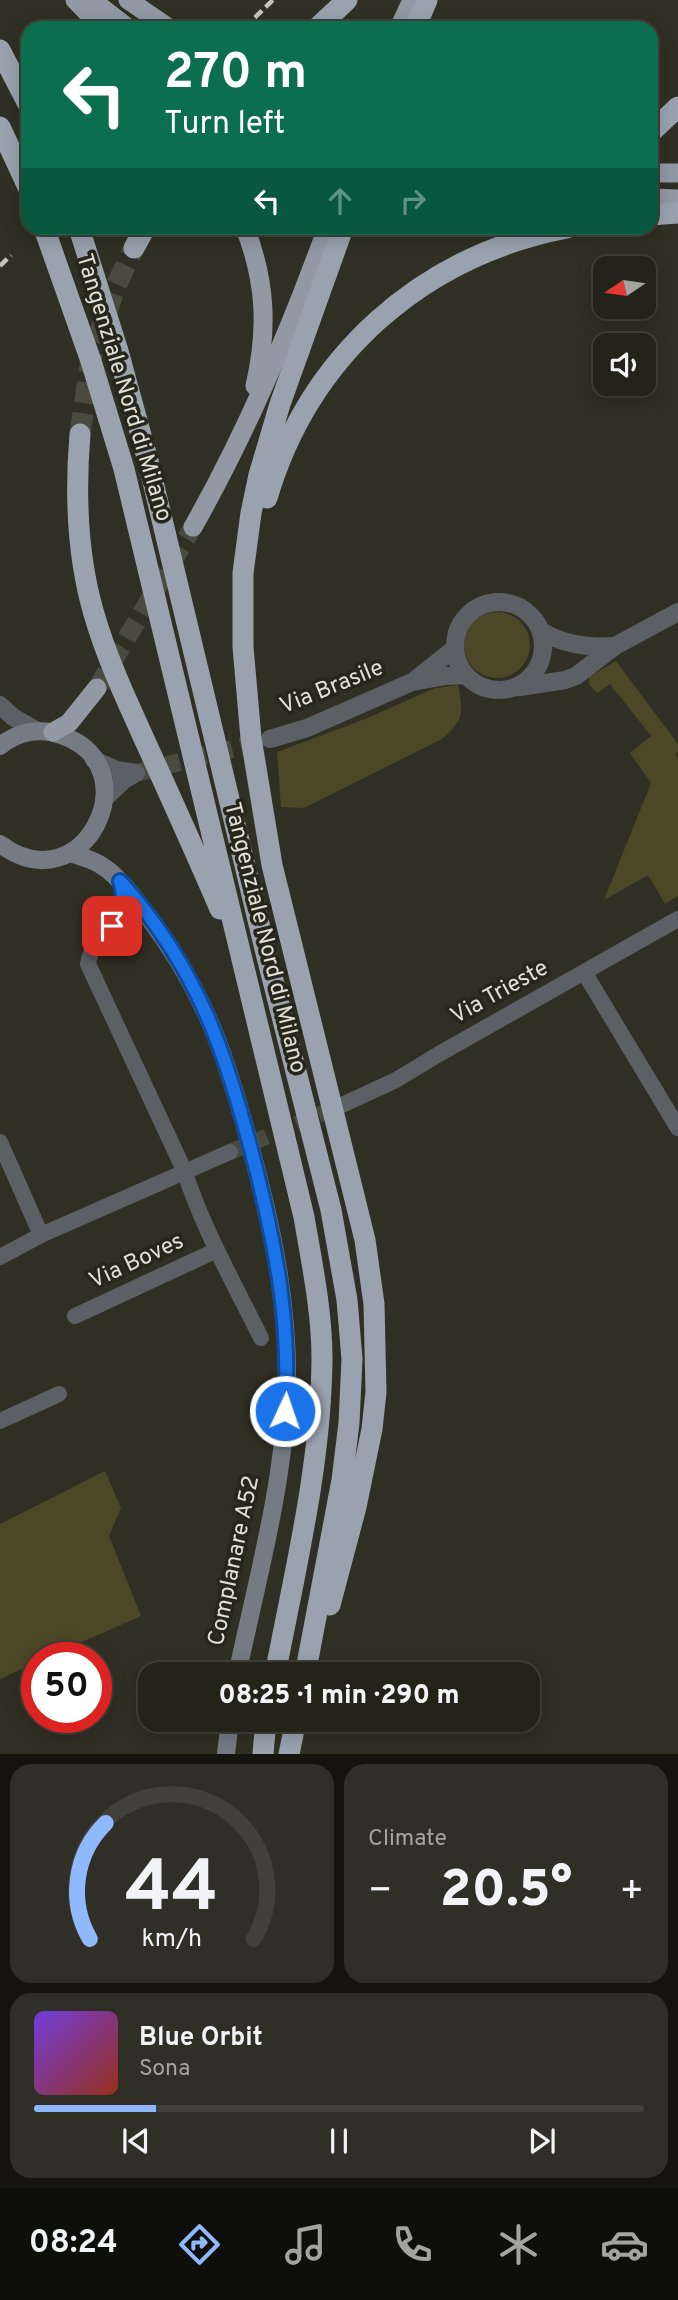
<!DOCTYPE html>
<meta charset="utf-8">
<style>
:root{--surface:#24231a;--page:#302f27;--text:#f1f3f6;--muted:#a3a4a2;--line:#414039;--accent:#90b8fd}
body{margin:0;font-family:Overpass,sans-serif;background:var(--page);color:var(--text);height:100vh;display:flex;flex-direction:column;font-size:26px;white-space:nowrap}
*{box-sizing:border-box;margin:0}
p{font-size:23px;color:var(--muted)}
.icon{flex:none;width:38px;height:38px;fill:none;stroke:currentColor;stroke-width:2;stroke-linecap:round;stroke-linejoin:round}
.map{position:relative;height:1754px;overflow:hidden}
.sheet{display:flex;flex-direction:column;gap:10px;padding:10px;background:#14130e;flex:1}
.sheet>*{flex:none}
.hud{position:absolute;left:21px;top:21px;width:637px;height:214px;border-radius:21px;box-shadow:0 4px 18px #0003,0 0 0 2px var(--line);background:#0b6e4f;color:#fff;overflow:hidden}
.needle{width:46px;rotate:257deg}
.controls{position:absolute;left:593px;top:256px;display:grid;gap:14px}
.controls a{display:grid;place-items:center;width:63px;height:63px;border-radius:14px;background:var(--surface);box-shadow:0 4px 18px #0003,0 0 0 2px var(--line);font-size:35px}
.speed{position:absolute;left:21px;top:1642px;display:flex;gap:14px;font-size:35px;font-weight:700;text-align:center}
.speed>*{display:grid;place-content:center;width:91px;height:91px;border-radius:50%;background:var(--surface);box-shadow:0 4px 18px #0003,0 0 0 2px var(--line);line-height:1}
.speed .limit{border:10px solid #d22;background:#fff;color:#111}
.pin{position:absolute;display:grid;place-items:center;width:60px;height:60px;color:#fff;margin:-30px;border-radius:14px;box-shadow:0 4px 10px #0006}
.me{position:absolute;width:77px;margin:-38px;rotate:3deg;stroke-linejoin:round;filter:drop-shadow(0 0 5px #0008)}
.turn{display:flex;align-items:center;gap:24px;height:147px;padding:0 28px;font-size:32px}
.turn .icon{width:91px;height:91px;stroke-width:2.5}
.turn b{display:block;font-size:49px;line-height:60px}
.lanes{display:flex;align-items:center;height:66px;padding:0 28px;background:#0003;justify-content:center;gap:35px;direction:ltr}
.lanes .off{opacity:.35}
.big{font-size:52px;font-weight:800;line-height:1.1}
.sheet .tile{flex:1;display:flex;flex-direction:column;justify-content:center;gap:10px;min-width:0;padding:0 24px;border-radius:21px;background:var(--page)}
.sheet .dial{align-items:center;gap:0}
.dial svg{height:182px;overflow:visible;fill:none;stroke:var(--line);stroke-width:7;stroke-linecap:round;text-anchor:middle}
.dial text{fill:var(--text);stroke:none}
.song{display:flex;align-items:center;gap:21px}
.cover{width:84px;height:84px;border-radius:10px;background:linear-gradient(135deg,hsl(260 70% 55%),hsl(10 70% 35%))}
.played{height:7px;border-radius:4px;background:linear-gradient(90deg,var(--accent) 20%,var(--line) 20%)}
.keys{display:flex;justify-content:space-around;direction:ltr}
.heat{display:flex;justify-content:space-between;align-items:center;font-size:38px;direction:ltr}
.sheet .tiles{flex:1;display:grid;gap:10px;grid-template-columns:1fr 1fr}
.tile:last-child{grid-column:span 2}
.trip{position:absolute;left:138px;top:1662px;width:402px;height:70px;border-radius:21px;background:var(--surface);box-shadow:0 4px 18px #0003,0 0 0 2px var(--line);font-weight:800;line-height:70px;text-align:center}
.dock{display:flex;height:112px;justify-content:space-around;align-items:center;background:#0e0e0a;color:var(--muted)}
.dock .icon{width:49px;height:49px}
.dock .active{color:var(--accent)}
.dock b{font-size:32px;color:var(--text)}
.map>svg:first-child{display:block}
.green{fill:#4a4826}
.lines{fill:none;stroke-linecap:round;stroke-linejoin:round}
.minor-tunnel{stroke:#4a4a3e;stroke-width:16;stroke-dasharray:16 8;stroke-linecap:butt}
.tertiary-tunnel{stroke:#4a4a3e;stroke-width:18;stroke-dasharray:18 9;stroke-linecap:butt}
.trunk-tunnel{stroke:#4a4a3e;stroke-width:19;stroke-dasharray:19 10;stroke-linecap:butt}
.motorway-tunnel{stroke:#4a4a3e;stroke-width:21;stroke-dasharray:21 10;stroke-linecap:butt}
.minor{stroke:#5c6065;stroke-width:16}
.tertiary{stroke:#5c6065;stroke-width:18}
.secondary{stroke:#767b83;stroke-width:18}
.trunk{stroke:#9298a4;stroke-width:19}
.motorway{stroke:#9aa2af;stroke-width:21}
.rail{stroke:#c4c4bb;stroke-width:4.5;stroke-dasharray:10 5;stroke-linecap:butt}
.route-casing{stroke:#114b97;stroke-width:18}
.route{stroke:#1a73e8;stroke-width:12}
.labels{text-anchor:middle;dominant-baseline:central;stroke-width:7;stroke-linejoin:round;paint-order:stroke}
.street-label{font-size:23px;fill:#e0e0d8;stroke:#26261a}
</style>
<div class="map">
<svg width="678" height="1754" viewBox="0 0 678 1754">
<rect width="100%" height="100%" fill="#302f23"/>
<!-- green -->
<path class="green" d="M464 645a33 33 0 1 1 66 0a33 33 0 1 1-66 0Z
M616 661 678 744V751L675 755 678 758V896L665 904 648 875 604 900 651 783 630 753 651 736 610 684 597 693 589 684V677Z
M458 685C464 713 463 721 442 739L304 808 281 807 277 752 365 719 435 688Z
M105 1471 121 1508 109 1536 141 1616 48 1657H37V1662L0 1679V1524Z"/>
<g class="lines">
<!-- minor-tunnel -->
<path class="minor-tunnel" d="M230 1152 342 1105"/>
<!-- tertiary-tunnel -->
<path class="tertiary-tunnel" d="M136 773 264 741"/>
<!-- trunk-tunnel -->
<path class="trunk-tunnel" d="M97 688 193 527"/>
<!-- motorway-tunnel -->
<path class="motorway-tunnel" d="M80 434 91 358 115 288 134 248"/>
<!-- minor -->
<path class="minor" d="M120 881C134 923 93 929 88 964L184 1170C203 1229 234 1283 261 1338
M584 972 678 1128
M342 1105 396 1080 439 1054 678 919
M0 1142 41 1235
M0 1257 41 1235 230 1152
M75 1316 217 1250
M0 1421 59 1394"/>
<!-- tertiary -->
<path class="tertiary" d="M455 646a44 44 0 1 1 88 0a44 44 0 1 1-88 0Z
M541 631C564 645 588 648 615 646
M415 680 455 648
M520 687 565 680 576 676 615 646 678 612
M0 705 13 717 37 731
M270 739 307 728 412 682 446 676 466 675
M94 760 117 770 136 773
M104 799 124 780 136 773"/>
<!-- secondary -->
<path class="secondary" d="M0 746C17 732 40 727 61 735 153 766 83 907 0 844
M70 853C83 857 97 861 108 870 123 882 135 898 146 914 208 994 230 1068 255 1164 274 1236 288 1308 287 1383 285 1482 257 1579 237 1675
M226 1754 230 1720"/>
<!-- trunk -->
<path class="trunk" d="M75 0 102 28
M92 0 128 28
M128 0 169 28
M399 28 412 0
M651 173H678
M651 198 678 199
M245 228C266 282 268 329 255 386
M193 527C247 432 290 330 327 228
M53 732 69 723 97 688"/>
<!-- motorway -->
<path class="motorway" d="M317 28 347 0
M415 28 427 0
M0 50 28 104
M0 127 28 187
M651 132 678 107
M651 215 678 213
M44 228 91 361 124 469 304 1217C312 1264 322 1311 322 1359 321 1466 295 1570 275 1675
M79 228 118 351 148 461 265 949 331 1210 347 1300 352 1359 349 1423 342 1480 305 1675
M134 248 145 228
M80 434C75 494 77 556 94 614 107 659 127 701 146 743 171 798 196 853 220 909
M267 498C309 356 421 256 567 228
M330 1605 356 1507 372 1429 376 1392 374 1304 365 1240 272 865 251 738 243 647V573L251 513 259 475 280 404 343 228
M263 1754 266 1720
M289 1754 296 1720"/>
<!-- rail -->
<path class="rail" d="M244 28 273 0
M0 266 11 255"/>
</g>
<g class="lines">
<defs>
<path id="route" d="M112 926C123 910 126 899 120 881 198 967 227 1055 255 1165 276 1248 291 1325 285 1411"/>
</defs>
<!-- route casing -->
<use href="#route" class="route-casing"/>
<!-- route -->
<use href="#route" class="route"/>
</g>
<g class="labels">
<!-- street labels -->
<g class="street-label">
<text transform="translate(123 388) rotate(73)">Tangenziale Nord di Milano</text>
<text transform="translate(332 688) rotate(-22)">Via Brasile</text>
<text transform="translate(264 938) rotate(76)">Tangenziale Nord di Milano</text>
<text transform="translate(500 993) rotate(-29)">Via Trieste</text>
<text transform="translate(137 1262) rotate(-25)">Via Boves</text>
<text transform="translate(235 1561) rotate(-78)">Complanare A52</text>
</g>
</g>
</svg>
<div class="controls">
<a><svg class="needle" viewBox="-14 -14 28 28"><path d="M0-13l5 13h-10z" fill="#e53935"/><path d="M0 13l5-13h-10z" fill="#a3a4a2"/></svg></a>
<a><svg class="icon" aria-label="sound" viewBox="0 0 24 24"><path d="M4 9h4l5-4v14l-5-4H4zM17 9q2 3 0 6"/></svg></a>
</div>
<div class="speed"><div class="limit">50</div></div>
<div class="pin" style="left:112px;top:926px;background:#d93025"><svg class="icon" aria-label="arrive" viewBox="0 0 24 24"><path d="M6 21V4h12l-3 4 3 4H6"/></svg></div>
<svg class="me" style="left:285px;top:1411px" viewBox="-20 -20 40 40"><circle r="17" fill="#1a73e8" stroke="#fff" stroke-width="3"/><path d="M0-11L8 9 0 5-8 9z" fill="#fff"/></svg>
<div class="trip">08:25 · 1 min · 290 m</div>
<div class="hud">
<div class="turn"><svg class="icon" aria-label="left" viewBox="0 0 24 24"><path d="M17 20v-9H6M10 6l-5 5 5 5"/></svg><div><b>270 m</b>Turn left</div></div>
<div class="lanes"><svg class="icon" aria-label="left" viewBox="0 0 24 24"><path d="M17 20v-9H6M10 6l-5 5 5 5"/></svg><svg class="icon off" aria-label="ahead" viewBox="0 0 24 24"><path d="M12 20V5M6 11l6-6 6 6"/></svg><svg class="icon off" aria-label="right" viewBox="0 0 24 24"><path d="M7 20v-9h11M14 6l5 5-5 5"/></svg></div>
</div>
</div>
<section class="sheet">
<div class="tiles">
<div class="tile dial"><svg viewBox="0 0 100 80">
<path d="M14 69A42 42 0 1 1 86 69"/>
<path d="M14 69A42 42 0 0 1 21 18" stroke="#90b8fd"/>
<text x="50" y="56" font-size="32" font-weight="700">44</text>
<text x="50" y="72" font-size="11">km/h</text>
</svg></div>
<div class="tile"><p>Climate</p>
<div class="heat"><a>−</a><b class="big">20.5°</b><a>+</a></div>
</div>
<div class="tile">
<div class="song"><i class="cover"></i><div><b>Blue Orbit</b><p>Sona</p></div></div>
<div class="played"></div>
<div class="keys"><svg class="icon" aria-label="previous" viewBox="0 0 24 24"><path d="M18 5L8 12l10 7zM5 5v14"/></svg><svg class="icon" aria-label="pause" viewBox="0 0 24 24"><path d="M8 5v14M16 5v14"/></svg><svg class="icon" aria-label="next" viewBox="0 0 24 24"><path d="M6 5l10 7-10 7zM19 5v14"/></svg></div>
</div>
</div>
</section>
<nav class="dock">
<b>08:24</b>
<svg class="icon active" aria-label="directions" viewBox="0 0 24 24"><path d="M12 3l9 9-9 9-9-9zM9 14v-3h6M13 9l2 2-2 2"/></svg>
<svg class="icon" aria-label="music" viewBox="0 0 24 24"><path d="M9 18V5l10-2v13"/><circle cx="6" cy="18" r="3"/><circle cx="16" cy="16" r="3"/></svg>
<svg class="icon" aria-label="phone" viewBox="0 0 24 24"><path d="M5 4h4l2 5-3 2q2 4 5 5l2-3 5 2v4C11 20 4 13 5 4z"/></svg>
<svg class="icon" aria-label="climate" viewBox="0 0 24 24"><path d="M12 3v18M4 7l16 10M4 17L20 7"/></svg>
<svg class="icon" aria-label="car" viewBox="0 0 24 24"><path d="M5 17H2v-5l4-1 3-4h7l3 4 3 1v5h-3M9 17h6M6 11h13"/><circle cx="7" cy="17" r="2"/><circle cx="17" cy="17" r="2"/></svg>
</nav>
